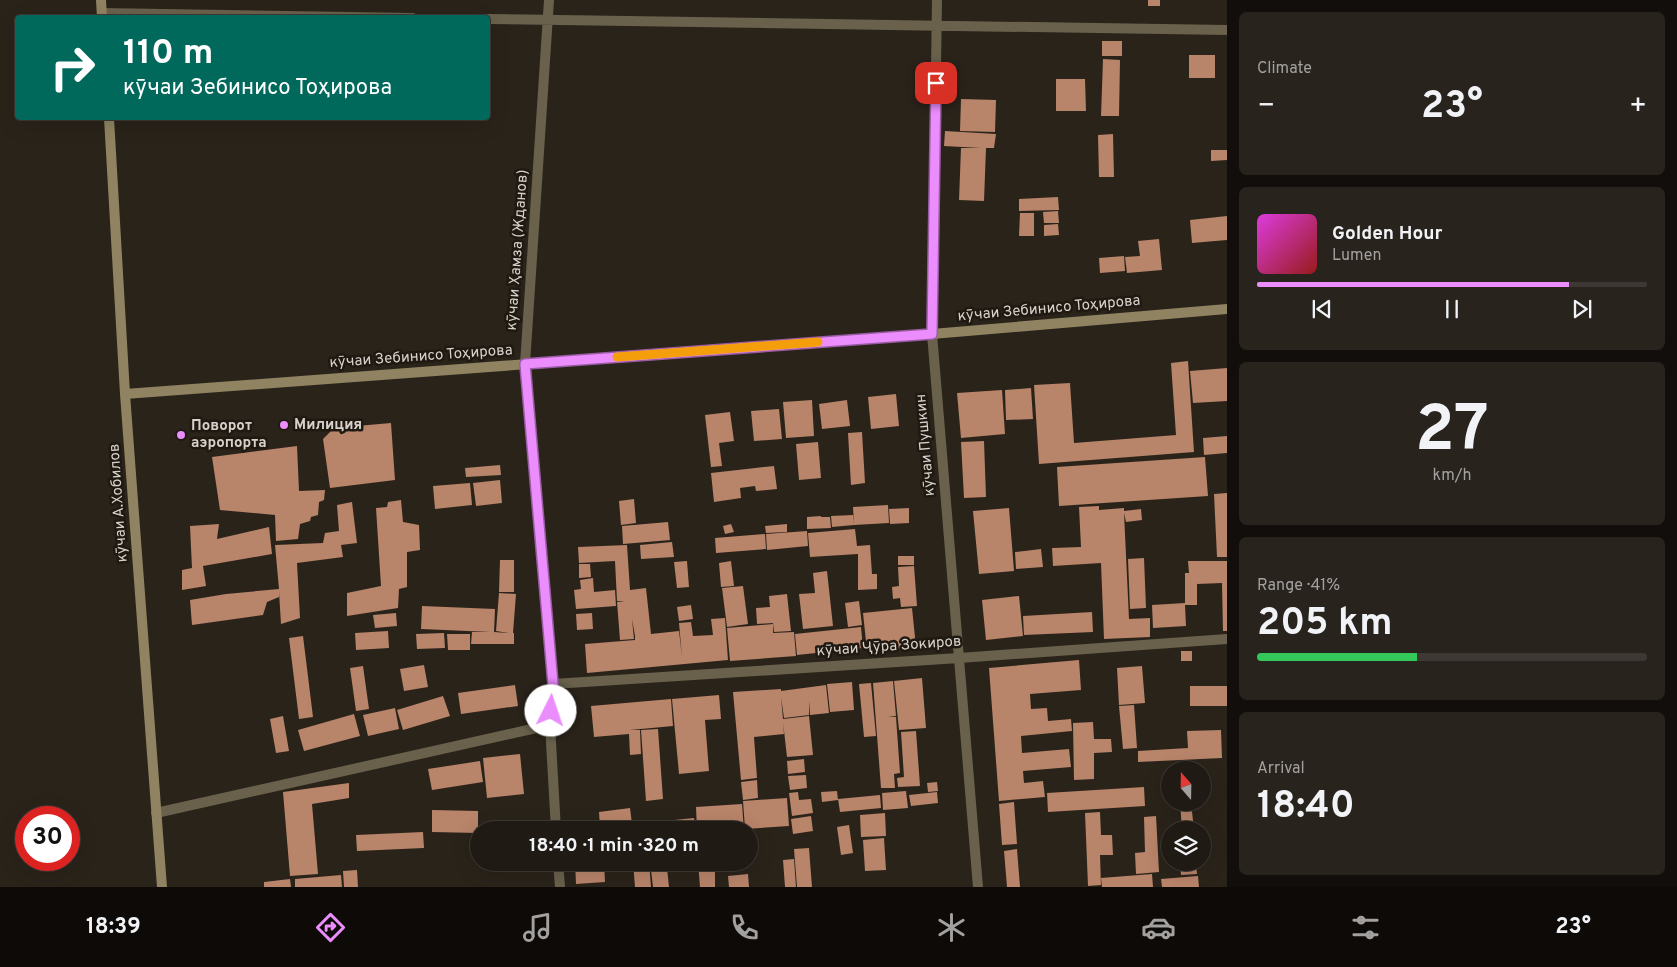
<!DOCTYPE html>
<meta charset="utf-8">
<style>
:root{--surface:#201a14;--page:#28231d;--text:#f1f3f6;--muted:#a2a1a0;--line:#3d3834;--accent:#eb8dfc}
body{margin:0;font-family:Overpass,sans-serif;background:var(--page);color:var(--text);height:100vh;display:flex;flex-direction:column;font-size:19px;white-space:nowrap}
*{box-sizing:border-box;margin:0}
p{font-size:16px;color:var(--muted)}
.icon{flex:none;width:28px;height:28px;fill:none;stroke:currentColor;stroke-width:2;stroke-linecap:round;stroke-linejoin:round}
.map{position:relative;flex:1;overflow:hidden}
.panel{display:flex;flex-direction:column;gap:12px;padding:12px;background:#120e0b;width:450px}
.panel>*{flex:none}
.guide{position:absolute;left:15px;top:15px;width:475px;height:105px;border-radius:5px;box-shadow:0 5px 20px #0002,0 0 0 1px var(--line);background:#00695c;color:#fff;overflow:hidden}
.needle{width:32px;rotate:340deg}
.fabs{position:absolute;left:1161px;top:761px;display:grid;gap:10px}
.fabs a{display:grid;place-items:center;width:50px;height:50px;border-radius:50%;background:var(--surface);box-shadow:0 5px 20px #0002,0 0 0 1px var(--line);font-size:25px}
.speed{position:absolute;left:15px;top:806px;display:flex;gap:10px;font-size:25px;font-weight:700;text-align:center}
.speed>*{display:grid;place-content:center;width:65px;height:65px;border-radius:50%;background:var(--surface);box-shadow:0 5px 20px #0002,0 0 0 1px var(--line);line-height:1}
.speed .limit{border:8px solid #d22;background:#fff;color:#111}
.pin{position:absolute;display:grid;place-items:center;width:42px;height:42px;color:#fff;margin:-21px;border-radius:10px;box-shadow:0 2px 8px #0006}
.me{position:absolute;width:55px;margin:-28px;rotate:4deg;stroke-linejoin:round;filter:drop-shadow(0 0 4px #0008)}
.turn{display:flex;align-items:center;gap:18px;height:105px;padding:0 25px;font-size:22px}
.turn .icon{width:65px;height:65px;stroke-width:2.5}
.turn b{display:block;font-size:35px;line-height:42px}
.big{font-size:38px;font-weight:700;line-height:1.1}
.panel .widget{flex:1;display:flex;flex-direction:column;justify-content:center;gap:8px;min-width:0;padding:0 18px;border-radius:8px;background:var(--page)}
.panel .dial{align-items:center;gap:0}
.dial b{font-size:65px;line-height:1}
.song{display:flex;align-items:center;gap:15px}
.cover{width:60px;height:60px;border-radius:8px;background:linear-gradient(135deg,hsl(300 70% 55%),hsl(0 70% 35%))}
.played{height:5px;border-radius:2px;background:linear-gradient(90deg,var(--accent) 80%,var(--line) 80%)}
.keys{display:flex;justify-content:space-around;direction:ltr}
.heat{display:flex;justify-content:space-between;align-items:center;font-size:28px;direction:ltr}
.charge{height:8px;border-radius:4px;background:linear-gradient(90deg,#34c759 41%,var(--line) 0)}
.trip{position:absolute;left:470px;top:821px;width:288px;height:50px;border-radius:25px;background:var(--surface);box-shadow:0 5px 20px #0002,0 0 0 1px var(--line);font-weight:700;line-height:50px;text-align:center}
.dock{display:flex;height:80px;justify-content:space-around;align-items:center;background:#0d0a08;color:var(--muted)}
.dock .icon{width:35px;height:35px}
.dock .active{color:var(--accent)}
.dock b{font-size:22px;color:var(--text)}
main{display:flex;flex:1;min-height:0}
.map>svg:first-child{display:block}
.building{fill:#b8846a}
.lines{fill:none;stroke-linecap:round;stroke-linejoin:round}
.minor{stroke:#69614c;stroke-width:10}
.secondary{stroke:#8f8361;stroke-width:10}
.route-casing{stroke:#995ca4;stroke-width:12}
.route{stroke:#eb8dfc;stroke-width:9}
.slow{stroke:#f59e0b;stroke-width:9}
.poi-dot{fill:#eb8dfc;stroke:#201911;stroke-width:2}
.labels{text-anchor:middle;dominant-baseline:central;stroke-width:5;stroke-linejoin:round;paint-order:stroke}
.street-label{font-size:15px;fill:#d6d1cb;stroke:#201911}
.poi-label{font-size:15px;font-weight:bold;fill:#d6d1cb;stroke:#201911;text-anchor:start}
</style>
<main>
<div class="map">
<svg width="1227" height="887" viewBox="0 0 1227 887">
<rect width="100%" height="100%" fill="#2a231a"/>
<!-- building -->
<path class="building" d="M1148 0H1160V6H1148Z
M1102 41H1122V56H1102Z
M1189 55H1215V78H1189Z
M1103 59 1120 60 1119 116H1101Z
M1056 79H1085L1086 111H1056Z
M961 99 996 100 995 132 960 131Z
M945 131 996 134 994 148H986L984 201 959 200 961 148H981L944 146Z
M1113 134 1114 177H1099L1098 135Z
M1211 150H1227V160L1211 161Z
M1058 197 1059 210 1019 211V199Z
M1058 211 1059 223H1044L1043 212Z
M1020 213H1034V236H1019Z
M1227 216V240L1192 243 1190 220Z
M1058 224 1059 235 1044 236V225Z
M1159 239 1162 270 1127 273 1125 257 1140 256 1138 241Z
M1124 256 1125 271 1100 273 1099 258Z
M1188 361 1194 452 1039 464 1034 385 1070 383 1074 443 1176 435 1171 363Z
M1227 368V401L1193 403 1190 371Z
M1031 388 1033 419 1006 420 1005 390Z
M1002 390 1005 434 961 438 957 393Z
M896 394 899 426 871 429 868 397Z
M812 400 814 436 786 438 783 402Z
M847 400 850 426 822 429 819 404Z
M779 409 782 439 754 441 751 411Z
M730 412 734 441 719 443 722 466 711 467 705 415Z
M391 423 395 480 330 488 323 439 334 428Z
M862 432 865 483 851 485 848 433Z
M1227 436V453L1204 455 1203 438Z
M984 441 986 497 964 498 961 442Z
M818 442 821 478 799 480 796 444Z
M297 446 299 491 325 490 324 500 319 502 318 515 311 517 310 521 300 524 298 539 276 541 275 515 220 510 212 457Z
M1205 457 1208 496 1059 506 1057 467Z
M500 465 501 475 466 477 465 468Z
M774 466 777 489 756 491 755 486 740 488 741 498 714 502 711 473Z
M500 480 502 503 476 506 473 483Z
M470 483 472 505 435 509 433 486Z
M1227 493V557H1217L1214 494Z
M634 499 636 523 621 525 619 501Z
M401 500 403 522 419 525 420 550 407 552V587L399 589 398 608 347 616V593L381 586 376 508 387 507 388 502Z
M352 502 357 543 341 545 343 557 297 563 300 618 281 624 279 592V597L267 602 263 615 192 625 190 600 226 594 279 589 275 545 323 543 325 533 339 531 337 505Z
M888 505 889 523 854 525 853 507Z
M1099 506V510L1124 508V511L1141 509 1142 520 1126 522 1124 513 1129 619 1150 618V637L1104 639 1101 563 1053 566 1052 548 1081 547 1079 507Z
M909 508V523L890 524 889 509Z
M1009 508 1014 571 979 574 973 511Z
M853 515 854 525 832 527 831 516Z
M821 516V517H830L831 528 807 529V517Z
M668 522 670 540 623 544 622 526Z
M219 524 217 539 269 527 272 554 203 566 206 586 182 590V570L192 568 190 526Z
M731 524 734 532 725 534 723 526Z
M787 524V532L766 533 765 526Z
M855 529 857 546 870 545 872 574H877V589L858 590V554L810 557 808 533Z
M807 531 808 546 767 550 766 534Z
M765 534 766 549 716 553 715 538Z
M672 542 674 557 641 559 640 545Z
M627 545 630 590 646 588 651 634 679 631 682 657 679 623 691 622 693 636 713 635 711 619 725 618 728 660 587 673 585 644 635 640V636L632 619 634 639 620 640 617 602 625 601H617L615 561 579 563 578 547Z
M1041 549 1043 567 1016 569 1015 552Z
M898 556H914V565H898Z
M1144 558 1146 608 1130 609 1128 559Z
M500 560H514V592H499Z
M687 561 689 587 677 588 674 562Z
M731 561 734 586 721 587 719 563Z
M1188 561H1227V631H1223L1222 583 1197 584V605H1185L1186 626 1153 628 1152 605 1185 603V573H1189Z
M579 564H590L591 577 579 578Z
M914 566 917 606 901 607 900 598 893 599 892 587 899 586 898 567Z
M827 571 833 626 803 629 799 594 815 593 813 573Z
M593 578 594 592 615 590 616 606 576 609 574 590 581 589 580 580Z
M743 586 748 624 727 627 722 588Z
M499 593 516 594 513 633H514V644H471L472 632H491L421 629 422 606 495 609 494 632 508 633 496 631Z
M787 594 791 631 774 632 773 623 757 624 756 608 770 607 769 596Z
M1019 596 1023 636 986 640 982 600Z
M859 601 862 625 848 627 845 603Z
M691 605 693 619 679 621 677 607Z
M912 608 916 647 867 651 863 613Z
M1092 612 1093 632 1024 635 1023 616Z
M396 613 397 626 375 628 373 615Z
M592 613 593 629 577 630 576 614Z
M773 624V633L794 632 796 656 730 661 727 628Z
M861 627 863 648 797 655 795 634Z
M388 631 389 648 356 650 355 633Z
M444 633 445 648 417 649 416 634Z
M447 634H470V650H448Z
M303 636 313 717 299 719 289 638Z
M1181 651H1192V661H1181Z
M1079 660 1081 690 1030 694 1031 709 1047 708 1048 721 1071 719 1072 731 1021 736 1022 753 1069 749 1071 767 1023 771 1024 783 1043 781 1045 797 999 801 989 668Z
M424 665 428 687 404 691 400 669Z
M363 666 369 709 356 711 350 668Z
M1142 666 1145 703 1119 705 1117 668Z
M922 678 926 728 899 730 894 681Z
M893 681 896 716 888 717H896L900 773 894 774 895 788H881L873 683Z
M852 682 854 710 830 712 827 684Z
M871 683 876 736 864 737 859 684Z
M515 685 518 706 461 714 458 693Z
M826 685 829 713 810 715 809 701V715L784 718 781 697 783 719 809 716 813 755 787 757 783 722 784 734 754 737 757 778 741 780 733 692 781 689V691Z
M1190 686H1227V706H1190Z
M719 695 721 719 705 720 709 771 679 774 672 699Z
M443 696 450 716 403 730 397 710Z
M671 699 673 726 630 730H640L641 754 630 755 629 734 594 737 591 706Z
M1134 705 1137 748 1123 749 1119 706Z
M395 708 399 729 368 736 363 715Z
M354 714 360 736 304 751 298 730Z
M283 716 289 751 276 753 270 719Z
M1093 722 1094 739H1111L1112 752 1094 753V779L1074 780 1073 723Z
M658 729 663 799 646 801 641 730Z
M1221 730 1222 758 1138 762V751L1188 748 1187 731Z
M916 731 920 786 898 787 897 778 904 777 901 732Z
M520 754 524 794 487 798 483 758Z
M804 759 805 772 788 774 787 761Z
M480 761 483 782 432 790 428 769Z
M806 775 807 788 790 790 788 776Z
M757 780 758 798 743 800 741 782Z
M937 782 938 791 928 792 927 783Z
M349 783V798L312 804 318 874 290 876 283 792Z
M1144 787 1145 806 1048 812 1047 793Z
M837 791 838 800 822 802 821 792Z
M906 791 908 808 883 810 882 793Z
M798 792 799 800 811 799 813 813 792 816 789 793Z
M937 792 938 803 911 806 909 795Z
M880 795 881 808 840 812 838 799Z
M787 798 789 826 745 829 743 801Z
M1014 802 1017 844 1002 845 999 804Z
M1180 802H1191L1194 830H1182Z
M742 804 744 830H697L696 807Z
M630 808 632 824 600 827 599 812Z
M432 810 478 811V833L432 832Z
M1100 812 1101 835H1112L1113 855H1100L1101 885 1088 886 1085 813Z
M885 813 886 836 861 837 860 815Z
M811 816 813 831 793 834 791 819Z
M1156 816 1159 872 1136 874 1135 853 1145 852 1144 817Z
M694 818 696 830H588V829Z
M849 825 853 853 841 855 837 827Z
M423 832 424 848 357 851 356 835Z
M884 838 886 870 865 871 863 840Z
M809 848 812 887H797L794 849Z
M1017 849 1020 887H1007L1004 851Z
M794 859 796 887H785L783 860Z
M575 862H604L605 882 576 884Z
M633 862H649L651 887H635Z
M651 862H665V866L651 868Z
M698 862H715V887H700Z
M1180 862H1196L1197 874 1181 875Z
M667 868 669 887H653L651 870Z
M357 870 358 887H344L343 871Z
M748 874 749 887H729L728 876Z
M1152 874 1153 887H1102L1101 878Z
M341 875 342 887H295V879Z
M1198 876 1199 887H1162L1161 879Z
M290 879 291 887H264V882Z"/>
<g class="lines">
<!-- minor -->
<path class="minor" d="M549 0 525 364 553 684 550 725 556 830
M937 0 932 334 978 887
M102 13 413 18
M488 19 1227 30
M553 684 959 658 1227 639
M156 813 550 725
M558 862 560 887"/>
<!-- secondary -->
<path class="secondary" d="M101 0 102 18
M109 118 125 394 162 887
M125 394 932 334 1227 309"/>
</g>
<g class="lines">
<defs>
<path id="route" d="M551 711 553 684 525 364 932 334 936 83"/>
</defs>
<!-- route casing -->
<use href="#route" class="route-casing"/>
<!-- route -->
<use href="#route" class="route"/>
<!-- slow -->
<path class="slow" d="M617 357 818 342"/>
</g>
<!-- markers -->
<g class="poi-dot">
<circle cx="284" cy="425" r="5"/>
<circle cx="181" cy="435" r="5"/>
</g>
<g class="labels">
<!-- street labels -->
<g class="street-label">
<text transform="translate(518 250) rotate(-86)">кӯчаи Ҳамза (Жданов)</text>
<text transform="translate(1049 309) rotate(-5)">кӯчаи Зебинисо Тоҳирова</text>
<text transform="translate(421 357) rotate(-4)">кӯчаи Зебинисо Тоҳирова</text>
<text transform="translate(926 445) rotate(-95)">кӯчаи Пушкин</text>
<text transform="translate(119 503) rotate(-94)">кӯчаи А.Хобилов</text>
<text transform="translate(889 647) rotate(-4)">кӯчаи Ҷӯра Зокиров</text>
</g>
<!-- poi labels -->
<g class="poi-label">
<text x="294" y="425">Милиция</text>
<text x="191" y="426">Поворот<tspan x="191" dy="17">аэропорта</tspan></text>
</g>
</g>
</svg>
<div class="fabs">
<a><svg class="needle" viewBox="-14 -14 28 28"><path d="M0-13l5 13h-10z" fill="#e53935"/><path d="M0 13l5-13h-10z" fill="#a2a1a0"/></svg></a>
<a><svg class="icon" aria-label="layers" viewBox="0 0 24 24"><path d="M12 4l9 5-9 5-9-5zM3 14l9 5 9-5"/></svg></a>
</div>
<div class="speed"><div class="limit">30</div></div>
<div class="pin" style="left:936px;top:83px;background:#d93025"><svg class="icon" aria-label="arrive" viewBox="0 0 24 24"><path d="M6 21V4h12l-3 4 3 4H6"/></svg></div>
<svg class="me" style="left:551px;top:711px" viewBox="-20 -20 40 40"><circle r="19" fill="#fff"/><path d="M0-13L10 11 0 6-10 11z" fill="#eb8dfc"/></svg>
<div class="trip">18:40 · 1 min · 320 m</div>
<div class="guide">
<div class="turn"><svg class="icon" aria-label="right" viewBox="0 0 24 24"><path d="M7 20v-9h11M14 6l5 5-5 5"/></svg><div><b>110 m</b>кӯчаи Зебинисо Тоҳирова</div></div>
</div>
</div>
<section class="panel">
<div class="widget"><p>Climate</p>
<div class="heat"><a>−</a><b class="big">23°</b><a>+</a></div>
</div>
<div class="widget">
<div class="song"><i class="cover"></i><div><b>Golden Hour</b><p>Lumen</p></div></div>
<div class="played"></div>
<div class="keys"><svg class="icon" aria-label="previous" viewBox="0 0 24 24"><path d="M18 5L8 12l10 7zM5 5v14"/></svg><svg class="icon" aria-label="pause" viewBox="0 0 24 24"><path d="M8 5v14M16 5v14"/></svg><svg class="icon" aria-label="next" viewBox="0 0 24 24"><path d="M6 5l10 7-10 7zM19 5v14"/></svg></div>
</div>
<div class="widget dial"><b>27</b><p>km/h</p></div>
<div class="widget"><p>Range · 41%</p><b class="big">205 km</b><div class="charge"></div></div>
<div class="widget"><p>Arrival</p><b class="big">18:40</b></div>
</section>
</main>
<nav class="dock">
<b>18:39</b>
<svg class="icon active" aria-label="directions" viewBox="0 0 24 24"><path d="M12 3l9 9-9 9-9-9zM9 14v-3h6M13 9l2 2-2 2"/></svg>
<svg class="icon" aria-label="music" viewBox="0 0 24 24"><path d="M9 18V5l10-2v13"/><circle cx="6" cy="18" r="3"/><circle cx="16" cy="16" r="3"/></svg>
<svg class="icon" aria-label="phone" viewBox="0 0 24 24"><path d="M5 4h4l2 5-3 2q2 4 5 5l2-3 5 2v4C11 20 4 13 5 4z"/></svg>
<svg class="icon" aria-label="climate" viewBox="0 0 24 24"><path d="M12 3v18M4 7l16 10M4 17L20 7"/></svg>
<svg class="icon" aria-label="car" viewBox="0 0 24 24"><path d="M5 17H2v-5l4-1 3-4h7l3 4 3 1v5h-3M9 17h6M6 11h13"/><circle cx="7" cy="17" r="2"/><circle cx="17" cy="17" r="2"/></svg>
<svg class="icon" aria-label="filters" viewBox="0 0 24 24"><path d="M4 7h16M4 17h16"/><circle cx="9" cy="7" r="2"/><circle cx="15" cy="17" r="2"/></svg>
<b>23°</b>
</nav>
